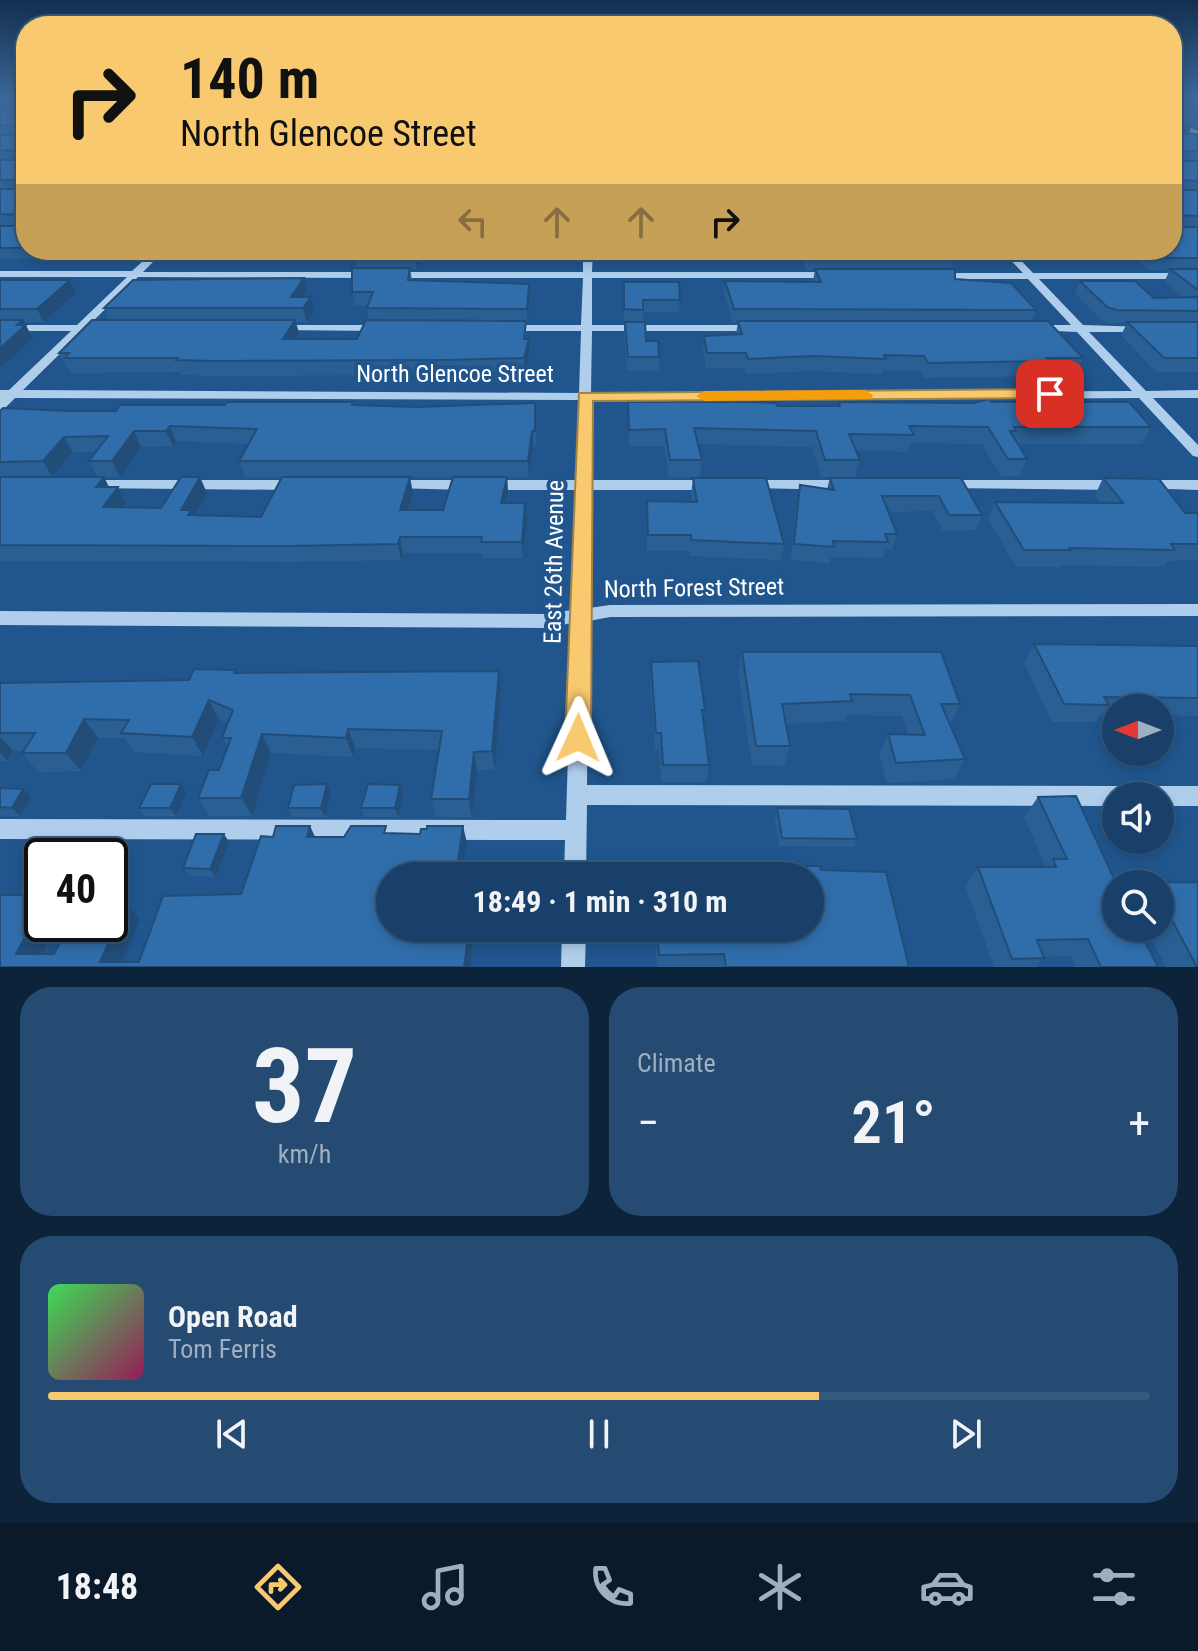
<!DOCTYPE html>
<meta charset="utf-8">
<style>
:root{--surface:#18406a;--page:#254b72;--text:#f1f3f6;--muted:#9fafc1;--line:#36597e;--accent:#f9c96f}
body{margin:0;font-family:"Roboto Condensed",sans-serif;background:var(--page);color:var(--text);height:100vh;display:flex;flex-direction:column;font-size:30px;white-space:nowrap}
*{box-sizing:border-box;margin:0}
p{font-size:26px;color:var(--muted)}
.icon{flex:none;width:44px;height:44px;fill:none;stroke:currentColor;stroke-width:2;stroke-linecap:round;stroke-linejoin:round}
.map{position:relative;height:967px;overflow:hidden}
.panel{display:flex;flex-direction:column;gap:20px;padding:20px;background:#0d233a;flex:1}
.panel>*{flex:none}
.hud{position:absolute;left:16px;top:16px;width:1166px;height:244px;border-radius:32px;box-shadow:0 4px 12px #0003,0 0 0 2px var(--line);background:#f9c96f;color:#111;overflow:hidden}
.needle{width:52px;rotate:270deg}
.fabs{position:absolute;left:1102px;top:694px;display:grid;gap:16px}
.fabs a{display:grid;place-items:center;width:72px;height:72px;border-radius:50%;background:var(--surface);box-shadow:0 4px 12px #0003,0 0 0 2px var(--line);font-size:40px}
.speed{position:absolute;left:24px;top:838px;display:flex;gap:16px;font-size:40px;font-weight:700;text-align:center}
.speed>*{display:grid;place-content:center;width:104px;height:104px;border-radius:50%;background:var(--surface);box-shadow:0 4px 12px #0003,0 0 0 2px var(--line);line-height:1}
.speed .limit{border:4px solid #111;border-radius:12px;background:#fff;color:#111}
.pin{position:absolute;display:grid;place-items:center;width:68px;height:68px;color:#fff;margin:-34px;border-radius:16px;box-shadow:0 4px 12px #0006}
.me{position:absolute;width:88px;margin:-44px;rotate:1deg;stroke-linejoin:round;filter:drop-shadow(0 0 6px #0008)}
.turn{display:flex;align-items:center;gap:28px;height:168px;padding:0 32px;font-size:36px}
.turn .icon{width:104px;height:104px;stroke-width:2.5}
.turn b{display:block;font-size:56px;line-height:68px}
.lanes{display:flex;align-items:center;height:76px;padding:0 32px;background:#0003;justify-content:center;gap:40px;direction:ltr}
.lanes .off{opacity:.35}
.big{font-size:60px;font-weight:700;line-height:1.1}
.panel .widget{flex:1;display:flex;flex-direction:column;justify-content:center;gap:12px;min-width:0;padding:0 28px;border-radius:32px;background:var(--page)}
.panel .dial{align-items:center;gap:0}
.dial b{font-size:104px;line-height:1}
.song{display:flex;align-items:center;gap:24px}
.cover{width:96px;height:96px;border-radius:12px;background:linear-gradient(135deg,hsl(130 70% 55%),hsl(330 70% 35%))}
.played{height:8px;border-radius:4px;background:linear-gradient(90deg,var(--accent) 70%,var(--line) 70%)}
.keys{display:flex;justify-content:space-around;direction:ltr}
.heat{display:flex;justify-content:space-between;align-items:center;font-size:44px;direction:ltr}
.panel .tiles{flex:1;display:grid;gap:20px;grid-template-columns:1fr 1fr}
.widget:last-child{grid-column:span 2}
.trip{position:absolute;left:376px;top:862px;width:448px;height:80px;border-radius:40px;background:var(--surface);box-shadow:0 4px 12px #0003,0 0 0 2px var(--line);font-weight:700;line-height:80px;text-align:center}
.tabs{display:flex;height:128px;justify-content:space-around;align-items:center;background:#0a1a2a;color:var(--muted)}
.tabs .icon{width:56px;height:56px}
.tabs .active{color:var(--accent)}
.tabs b{font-size:36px;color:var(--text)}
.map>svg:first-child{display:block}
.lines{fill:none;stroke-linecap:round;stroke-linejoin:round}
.minor{fill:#aeceec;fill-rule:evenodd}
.wall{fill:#295f93;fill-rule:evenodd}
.shaded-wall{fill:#224d78}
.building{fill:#306eab;stroke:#224d78;stroke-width:2}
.route{fill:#f9c96f;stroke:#a28348;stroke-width:2}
.slow{fill:#f59e0b}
.labels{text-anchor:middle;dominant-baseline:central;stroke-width:8;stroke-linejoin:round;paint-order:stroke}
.street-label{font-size:24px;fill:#fff;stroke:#20568d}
</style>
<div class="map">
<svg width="1198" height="967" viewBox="0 0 1198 967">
<rect width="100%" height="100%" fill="#20568d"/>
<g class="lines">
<!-- minor -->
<path class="minor" d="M1172 119 1198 131V136L1172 123Z
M155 250H165L143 272H368L373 275 368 278 138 277 89 325 108 326V330L83 331 23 390 579 393 581 331H508L503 328 508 325H581L583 278H392L387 275 392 272H583V250H593L592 272H832L837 275 832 278H592V325H756L761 328 756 331H592L591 393 1132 391 1077 332 1032 330V326L1036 325H1071L1028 279H936L931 276 936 273H1023L1001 250H1011L1033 273H1198V279H1039L1083 325 1148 327 1149 329 1144 332H1089L1146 391 1198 390V398H1153L1198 445V457L1193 456 1139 398 591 401 590 480H710L717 485 710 490H590L589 608 610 605 1198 604V616L610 617 589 621 587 785 1121 786 1128 789 1131 796H1116V806L587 805 586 876H564L565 840 0 839V819L566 820 572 623 546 628 0 625V611L546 614 572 610 576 490H490L483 485 490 480H576L579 400 15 398 4 409 0 410V390H9L71 331H0V325H77L127 277H0V271H132Z
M280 325H380L385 328 380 331 276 330 275 328Z
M90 480H294L301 485 294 490 85 488 83 485 85 482Z
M394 480H470L477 485 470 490 389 488 387 485Z
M750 480H846L853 485 846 490 745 488 743 485 745 482Z
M946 480H1118L1125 485 1118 490 941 488 939 485 941 482Z
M1146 480H1198V490L1141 488 1139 485 1141 482Z
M1160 786H1198V806H1160V796H1150L1153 789Z
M562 928H586L585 967H561Z"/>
</g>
<!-- wall -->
<path class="wall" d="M0 98H26V250H130L120 259H0V226H21L0 225Z
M1172 98H1198V128L1192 125 1188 134H1198V372H1156L1121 335 1127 323H1110L1101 320 1075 293 1080 281 1154 298H1184L1164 282 1170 270H1149L1123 250H1172ZM1175 113H1190L1186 122 1175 116Z
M167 250H327L321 259H170Z
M358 250H545L544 260H420L417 269H410L412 280 529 284V297L528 322H526V339L529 354 526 372 449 375 221 376 181 375 180 372 72 373 69 368H66L59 353 109 320 104 308 307 291 303 297 314 311 307 322H296L299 334 296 339H357L369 320 367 308 368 305H355L352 292 357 268 355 257Z
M618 250H984L979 261H954L951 269 955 279 1036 310 1032 321 1083 358 1076 373H1046L1044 376 923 378 920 371 883 370 882 374 810 371 746 374 744 368H706L703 351 704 336 736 334 738 322H733L724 293 725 281H813L815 270H806L803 262 785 261H619Z
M1033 250H1098L1094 261 1044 262Z
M0 280 76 293 44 322H24L33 339 0 368Z
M624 282 680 300 679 312H643V322L646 341 659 357V371H627L624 335Z
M353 402 354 405 536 418V446L533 447 529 477H245L239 461 249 444 176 441 173 446 141 447 120 477H98L89 461 97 452H73L52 477 109 487H118L126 503 123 507 161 508 207 493 194 515 261 517 413 493 408 510H443L507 477 508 493 506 503 527 519 523 558H483L482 553H403L401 560 293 562 0 561V411H116L225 405Z
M628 402 838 406 839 402H991L1151 427 1142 444H1018L1027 459 1020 476H1001L982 444 911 443 908 452 856 450 860 460 855 477H821L812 447 698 444 702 460 700 477H669L664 446H629Z
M693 478 784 544 781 560 690 556 689 551H647L646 517 647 501 693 502 691 494Z
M830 478H961L982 515 976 530 943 531 933 511 888 512 897 534 892 550H886L883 558 831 557 830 563 791 560 797 500 800 485 827 489Z
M1103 478 1185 513H1198V560L1168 561 1164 567 1062 565 1061 567H1016L988 519 995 502 1101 503 1095 495Z
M1034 644 1198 646V716L1160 715V708H1116V715H1101L1096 722H1052L1024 663Z
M742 652 960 704 950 724 965 759 954 779 887 783 879 754 888 734H908L902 716 847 715 845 721 786 724 790 746 784 766 752 765 738 673Z
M651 662 705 710 703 720 709 765 706 782H661L659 750H655L650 680Z
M499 671 501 690 495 770H477L472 817H436L431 799 439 750 355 748 353 757 271 753 252 816H210L198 798 219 770 228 748 222 738 228 723 219 719 203 756 134 752 125 738H98L81 771 38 772 22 753 23 751H13L7 761H0V683L189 680 237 673Z
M327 784 331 793 325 817H292L288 808Z
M400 785 403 794 398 817H365L361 808Z
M0 788 31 797 20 816H0Z
M186 793 176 816H145L139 808Z
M1038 797 1116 883 1198 882V967H1166L1152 940H1144L1158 967H1075L1071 956 1044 957V958L1036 967H994L965 886 978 867H1046L1024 817ZM1160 884V928H1116Z
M777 808 857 839 854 847 779 846 775 817Z
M39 839H73L80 848 76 856H42V876H30L22 868Z
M229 842 215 877 190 876 183 868Z
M716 866 821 870 909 967H657L654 928H810V876H714Z"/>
<!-- shaded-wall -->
<path class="shaded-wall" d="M13 98H23L25 102 0 115V104Z
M1192 125 1188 134 1172 136 1174 126Z
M116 250H130L120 259Z
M319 250H327L321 259Z
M417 250 420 260 417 269 415 257Z
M304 278 307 291 296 308 291 297Z
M70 280 76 293 44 322 37 309Z
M529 284V297L528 322 527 309Z
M311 297 314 311 307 322 303 308Z
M23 320 33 339 0 368V348L17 325Z
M295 320 299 334 287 353 283 339Z
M529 339V354L526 372 524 358Z
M170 426 176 441 173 446 166 431Z
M134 431 141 447 120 477 112 461Z
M532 431 533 447 529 477 528 461Z
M64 437 73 452 52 477 43 461Z
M104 477 112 493 96 487Z
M200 477 207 493 194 516 198 526 181 510Z
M410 477 413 493 403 526 400 510Z
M507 477 508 493 503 519 501 503Z
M118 487 126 503 112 523 103 507Z
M525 503 527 519 523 558 522 542Z
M400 537 403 553 401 560 398 544Z
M499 671 501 690 495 770 492 751Z
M209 700 219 719 203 756 192 737Z
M84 719 98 738 81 771 66 753Z
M348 729 355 748 353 757 346 738Z
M262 734 271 753 252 816 241 798Z
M0 737 13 751 7 761 0 753Z
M474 752 477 770 472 817 469 799Z
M181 784 186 793 176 816 170 808Z
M327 784 331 793 325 817 321 808Z
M400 785 403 794 398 817 395 808Z
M23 789 31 797 20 816 12 808Z
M310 826 318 843 307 837Z
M463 826 467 843 462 876H456Z
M224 834 229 842 215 877 210 869Z
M73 839 80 848 76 856H64Z
M126 904 140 919 120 967 100 962Z
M42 905V924H57L36 967 16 954Z
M469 929 473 944 470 967H464Z"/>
<!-- building -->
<path class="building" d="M0 98H13L0 104Z
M24 98H26V248H0V226H21L23 215 0 214V189H21L23 180H0V160H21L24 151 0 150V135H22L24 126 0 125V114L24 103Z
M1172 98H1198V104H1174L1175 116 1192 125 1174 126V134H1198V151H1177L1174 158 1177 161H1198V181L1177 180 1174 187 1177 190H1198V216L1178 215 1175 224 1178 227H1198V258H1155L1144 250H1172Z
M358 250H417L415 257H355Z
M798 250H954L955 258H809L805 250Z
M352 268H410L408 280 529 284 527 309 367 308 373 292H352Z
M815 269H955V279L1011 283 1036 310 734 309 725 281 821 282Z
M1170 269H1198V290Z
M304 278 291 297H311L303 308H104L133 280Z
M0 280H70L37 309H0Z
M1080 281H1135L1154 298 1198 297V311L1116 310 1107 307Z
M624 282H679L680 300H643V310L624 309Z
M0 320H23L17 325H26L0 348Z
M92 320H295L283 339H357L366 320 526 321 524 339H529L524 358 447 360 215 361 176 360 178 358H65L69 353H59Z
M738 321H1048L1083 358H1047L1050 361 928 363 924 356 884 355 886 359 813 356 748 359 746 353H707L704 336 742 334Z
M625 322H645L646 341H658L659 357H628Z
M1127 322H1198V358H1164Z
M989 399 991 402H1129L1151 427H1014L1016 431H1010L1027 459H1008L988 427 909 426 914 435 849 434 860 460H825L816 431 694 428 702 460H670L665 429 629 430 628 402H752L776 403 777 406H840L839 402 974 403Z
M227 402H353L352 405 417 407 535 403V431H532L528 461H239L257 429 170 426 166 431H134L112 461H89L108 436 64 437 43 461 0 462V411L3 408 69 411H116L120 405H225Z
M0 477H104L96 487H118L103 507 161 508 181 477H200L181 510H191L188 515 261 517 282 477H410L400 510H443L453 477H507L501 503H525L522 542H481L482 537H400L398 544 288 546 0 545Z
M693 478H766L784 544 691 540V535H648L647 501 697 502Z
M830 478H961L982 515H949L939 496H882L897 534H885L888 542 833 541 834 547 794 544 800 485 834 490Z
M1103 478 1159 479 1185 513H1198V544H1171L1175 550 1069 548 1070 550H1024L995 502 1123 503Z
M1034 644 1198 646V698L1104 697 1109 705 1064 704Z
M742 652H941L960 704H941L965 759 896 763 888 734 925 735 910 695 850 694 852 701 782 704 790 746H756Z
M698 661 705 710H702L709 765H663L661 733H656L651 662Z
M194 669 235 670 234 673 499 671 492 751 474 752 469 799H431L442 731 348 729 346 738 262 734 241 798H198L209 770H219L231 738H222L233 710 209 700 192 737 121 733 129 720 84 719 66 753H22L35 733H0V683L189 680Z
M151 784H181L170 808H139Z
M327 784 321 808H288L294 785Z
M368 784 400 785 395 808H361Z
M0 788 23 789 12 808 0 807Z
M1076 796 1116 883 1198 882V967H1197L1173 922H1160V884H1116V928H1138L1158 967H1101L1088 939 1037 940 1044 958 1012 959 978 867H1056L1053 859H1067L1038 797Z
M777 808 849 809 857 839 782 838Z
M276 826H310L307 837H344L351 826H386L384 833 420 834 421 829H427V826H463L456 876H390V928L469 929 464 967H0V896L1 895H42V905L16 954H54L69 924H110V904H126L100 962H139L163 896 241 894 261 836 273 837Z
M196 834H224L210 869 183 868Z
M39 839H73L64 856H42V868H22Z
M716 866H820L821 870 886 872 909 967H726L724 954 659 955 657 928H810V876H717Z"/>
<!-- sky -->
<linearGradient id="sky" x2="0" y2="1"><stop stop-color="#122f4e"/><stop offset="0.42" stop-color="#3c689a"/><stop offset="1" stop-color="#3c689a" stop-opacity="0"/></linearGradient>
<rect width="1198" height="233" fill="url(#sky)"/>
<!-- route -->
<path class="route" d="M1050 389 1058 394 1056 398 593 401 591 738 587 746 578 750 569 746 565 738 579 393Z"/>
<!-- slow -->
<path class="slow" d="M865 390 873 395 871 399 704 401 696 396 704 391Z"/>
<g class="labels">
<!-- street labels -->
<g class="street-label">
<text x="455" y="374">North Glencoe Street</text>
<text transform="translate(554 562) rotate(-89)">East 26th Avenue</text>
<text transform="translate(694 588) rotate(-1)">North Forest Street</text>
</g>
</g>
</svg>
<div class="fabs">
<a><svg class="needle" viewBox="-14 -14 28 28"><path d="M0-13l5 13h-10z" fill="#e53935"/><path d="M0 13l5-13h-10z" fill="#9fafc1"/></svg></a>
<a><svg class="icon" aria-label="sound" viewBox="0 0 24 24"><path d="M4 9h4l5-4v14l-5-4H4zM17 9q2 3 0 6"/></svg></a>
<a><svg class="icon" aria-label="search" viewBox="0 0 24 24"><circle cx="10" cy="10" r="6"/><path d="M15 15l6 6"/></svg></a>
</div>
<div class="speed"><div class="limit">40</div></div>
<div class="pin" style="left:1050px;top:394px;background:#d93025"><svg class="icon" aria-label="arrive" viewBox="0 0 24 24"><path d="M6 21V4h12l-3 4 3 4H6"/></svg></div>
<svg class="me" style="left:578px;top:738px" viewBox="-20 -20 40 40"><path d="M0-17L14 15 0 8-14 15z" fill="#f9c96f" stroke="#fff" stroke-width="4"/></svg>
<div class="trip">18:49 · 1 min · 310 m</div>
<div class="hud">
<div class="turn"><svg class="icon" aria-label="right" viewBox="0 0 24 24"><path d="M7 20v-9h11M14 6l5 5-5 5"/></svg><div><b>140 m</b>North Glencoe Street</div></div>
<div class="lanes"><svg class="icon off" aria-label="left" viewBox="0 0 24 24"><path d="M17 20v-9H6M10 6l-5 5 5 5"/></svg><svg class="icon off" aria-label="ahead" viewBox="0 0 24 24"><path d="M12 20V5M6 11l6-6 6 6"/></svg><svg class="icon off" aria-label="ahead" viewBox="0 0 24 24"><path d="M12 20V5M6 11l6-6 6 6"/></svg><svg class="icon" aria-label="right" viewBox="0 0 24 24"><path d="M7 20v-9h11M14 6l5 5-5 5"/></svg></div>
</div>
</div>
<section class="panel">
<div class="tiles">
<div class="widget dial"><b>37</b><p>km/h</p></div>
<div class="widget"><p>Climate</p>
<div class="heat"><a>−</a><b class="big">21°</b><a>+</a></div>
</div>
<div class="widget">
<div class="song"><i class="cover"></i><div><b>Open Road</b><p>Tom Ferris</p></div></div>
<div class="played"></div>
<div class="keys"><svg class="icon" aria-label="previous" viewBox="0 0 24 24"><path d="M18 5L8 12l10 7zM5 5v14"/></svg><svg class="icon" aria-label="pause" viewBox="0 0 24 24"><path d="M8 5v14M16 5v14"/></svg><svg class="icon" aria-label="next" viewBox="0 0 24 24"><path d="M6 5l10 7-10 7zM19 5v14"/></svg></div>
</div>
</div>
</section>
<nav class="tabs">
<b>18:48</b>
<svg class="icon active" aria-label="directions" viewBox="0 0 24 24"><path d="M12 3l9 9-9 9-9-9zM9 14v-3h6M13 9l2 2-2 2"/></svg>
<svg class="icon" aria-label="music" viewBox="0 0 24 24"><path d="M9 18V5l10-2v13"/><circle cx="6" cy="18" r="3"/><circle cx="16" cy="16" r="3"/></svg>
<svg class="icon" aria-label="phone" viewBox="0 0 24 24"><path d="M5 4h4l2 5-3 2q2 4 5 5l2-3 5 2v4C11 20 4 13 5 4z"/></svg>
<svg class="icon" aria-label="climate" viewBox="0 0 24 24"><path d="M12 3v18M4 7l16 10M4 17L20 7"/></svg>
<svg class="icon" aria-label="car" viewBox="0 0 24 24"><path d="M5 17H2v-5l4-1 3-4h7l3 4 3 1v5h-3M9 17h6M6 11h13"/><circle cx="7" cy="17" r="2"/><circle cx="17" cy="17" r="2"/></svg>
<svg class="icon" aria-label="filters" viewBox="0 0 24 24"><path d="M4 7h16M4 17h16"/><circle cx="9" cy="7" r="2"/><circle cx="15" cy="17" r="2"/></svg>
</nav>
